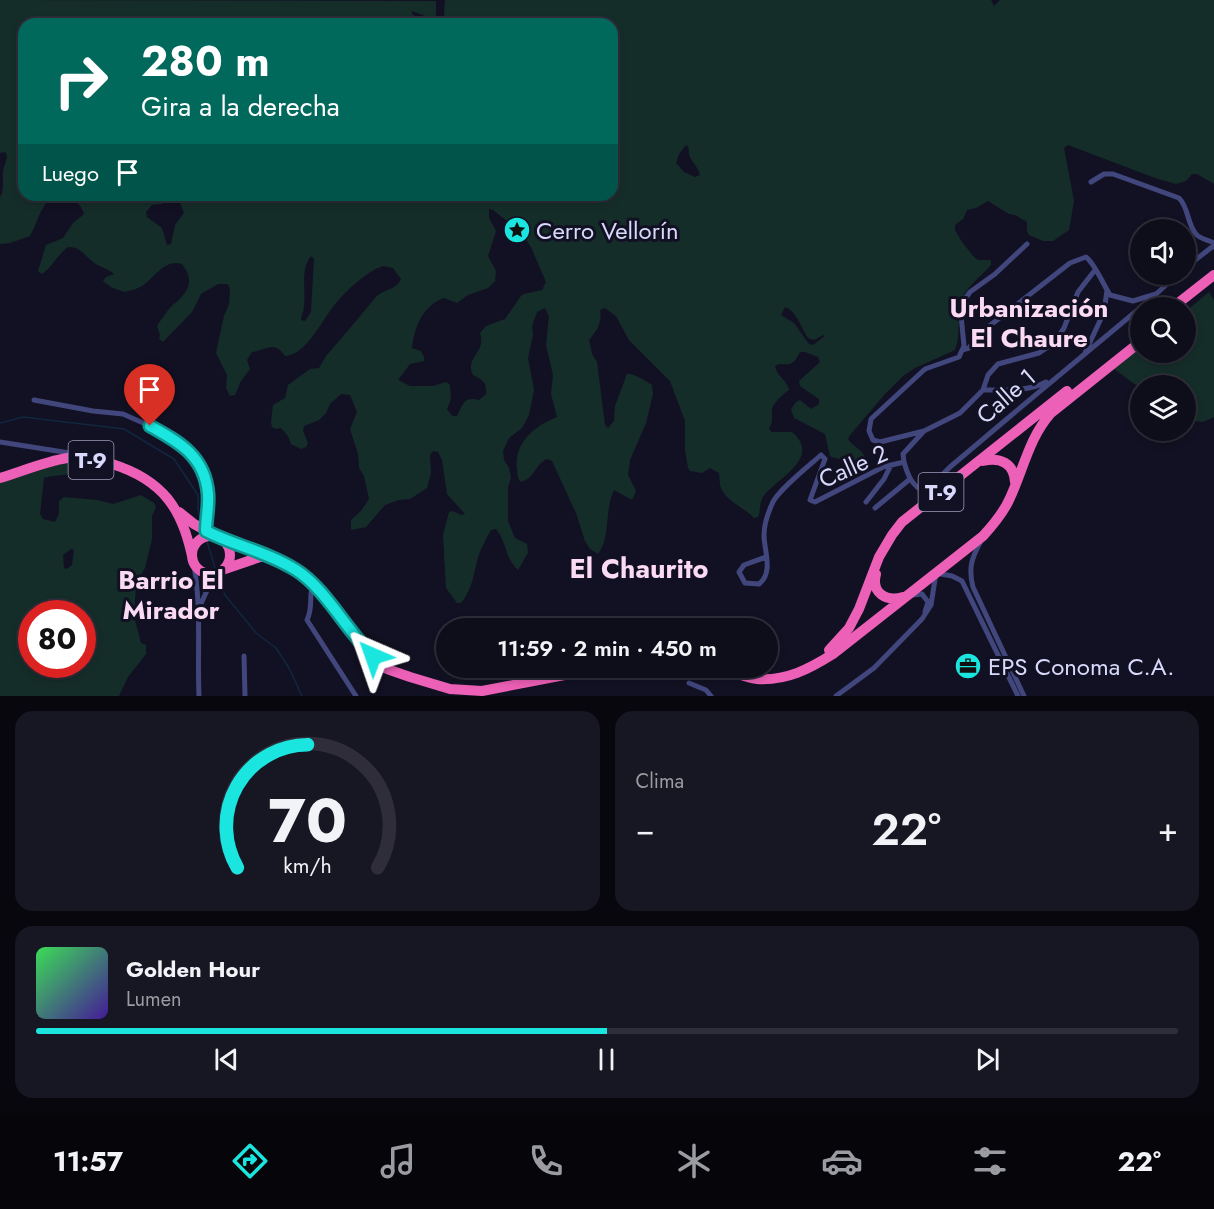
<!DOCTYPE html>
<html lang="es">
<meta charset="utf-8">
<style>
:root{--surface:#0e0d1a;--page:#171623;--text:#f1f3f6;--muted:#9b9ca2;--line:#2e2d39;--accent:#1ae5de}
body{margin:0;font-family:Jost,sans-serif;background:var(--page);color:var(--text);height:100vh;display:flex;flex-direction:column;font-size:22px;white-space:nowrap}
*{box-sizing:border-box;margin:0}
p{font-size:20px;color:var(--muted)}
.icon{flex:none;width:33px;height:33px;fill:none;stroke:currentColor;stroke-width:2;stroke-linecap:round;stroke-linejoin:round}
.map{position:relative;height:696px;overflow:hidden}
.drawer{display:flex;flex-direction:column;gap:15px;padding:15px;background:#08070e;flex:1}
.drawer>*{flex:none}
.guide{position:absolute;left:18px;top:18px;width:600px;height:183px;border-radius:18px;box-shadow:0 3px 9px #0003,0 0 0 2px var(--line);background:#00695c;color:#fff;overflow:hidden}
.tools{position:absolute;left:1130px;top:219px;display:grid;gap:12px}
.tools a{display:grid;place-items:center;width:66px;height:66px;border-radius:50%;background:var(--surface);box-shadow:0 3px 9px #0003,0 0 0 2px var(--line);font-size:30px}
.speed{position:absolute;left:18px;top:600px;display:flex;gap:12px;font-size:30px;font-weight:700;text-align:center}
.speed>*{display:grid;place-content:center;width:78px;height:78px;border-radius:50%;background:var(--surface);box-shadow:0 3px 9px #0003,0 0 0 2px var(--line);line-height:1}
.speed .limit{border:9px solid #d22;background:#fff;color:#111}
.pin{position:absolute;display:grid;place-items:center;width:51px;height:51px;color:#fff;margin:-62px -26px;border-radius:50% 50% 50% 0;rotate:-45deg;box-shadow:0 0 6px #0007}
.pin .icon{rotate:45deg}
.me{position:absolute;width:66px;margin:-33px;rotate:317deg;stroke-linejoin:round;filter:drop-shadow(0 0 4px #0008)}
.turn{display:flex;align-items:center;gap:21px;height:126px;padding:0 24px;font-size:27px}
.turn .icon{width:78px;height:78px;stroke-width:2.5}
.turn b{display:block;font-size:42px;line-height:51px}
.then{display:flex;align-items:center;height:57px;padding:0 24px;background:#0003;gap:12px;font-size:22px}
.big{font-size:45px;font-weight:600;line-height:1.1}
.drawer .tile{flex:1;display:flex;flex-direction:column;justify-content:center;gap:9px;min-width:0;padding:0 21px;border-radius:18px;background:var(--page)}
.drawer .dial{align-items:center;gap:0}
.dial svg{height:156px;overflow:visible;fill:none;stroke:var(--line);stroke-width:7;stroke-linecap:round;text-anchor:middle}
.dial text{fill:var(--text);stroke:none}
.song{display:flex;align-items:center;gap:18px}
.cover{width:72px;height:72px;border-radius:9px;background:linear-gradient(135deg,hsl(130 70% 55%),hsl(260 70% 35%))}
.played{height:6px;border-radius:3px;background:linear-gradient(90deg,var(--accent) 50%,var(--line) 50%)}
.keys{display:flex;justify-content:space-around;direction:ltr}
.heat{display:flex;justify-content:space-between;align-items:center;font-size:33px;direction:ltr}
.drawer .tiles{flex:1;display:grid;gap:15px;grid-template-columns:1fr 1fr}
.tile:last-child{grid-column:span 2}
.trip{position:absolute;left:436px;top:618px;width:342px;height:60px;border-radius:30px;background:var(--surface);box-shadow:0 3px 9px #0003,0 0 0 2px var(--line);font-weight:600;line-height:60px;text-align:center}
.tabs{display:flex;height:96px;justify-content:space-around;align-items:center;background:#06050a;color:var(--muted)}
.tabs .icon{width:42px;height:42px}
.tabs .selected{color:var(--accent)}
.tabs b{font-size:27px;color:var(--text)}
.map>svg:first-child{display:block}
.green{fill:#152d29;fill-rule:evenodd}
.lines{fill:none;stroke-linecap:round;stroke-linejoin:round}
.stream{stroke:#10273e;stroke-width:1.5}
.street{stroke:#41477d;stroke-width:5}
.highway{stroke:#ed60b7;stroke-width:10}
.route-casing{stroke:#119590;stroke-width:15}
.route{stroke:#1ae5de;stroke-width:10}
.labels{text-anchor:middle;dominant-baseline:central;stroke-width:6;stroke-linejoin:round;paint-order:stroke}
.shield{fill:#121123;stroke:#9d9dba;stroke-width:1.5}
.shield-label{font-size:22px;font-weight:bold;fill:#d8d9fb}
.poi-label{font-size:24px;fill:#d8d9fb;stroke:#121123;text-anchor:start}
.street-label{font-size:24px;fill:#d8d9fb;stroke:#121123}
.neighbourhood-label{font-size:26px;font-weight:bold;fill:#fbdaf3;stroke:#121123}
.quarter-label{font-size:27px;font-weight:bold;fill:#fbdaf3;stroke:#121123}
</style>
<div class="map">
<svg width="1214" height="696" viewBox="0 0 1214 696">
<rect width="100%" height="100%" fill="#121123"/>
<!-- green -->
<path class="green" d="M0 0 436 1V16L433 19 412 11V14L426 24H24V195H612V24H451L444 15 445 0H991L994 6 1000 0H1214V184L1197 174H1192L1186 181 1176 184 1155 178 1068 145 1064 148 1065 153 1074 201 1069 230 1053 241H1043L1029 235 1027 231V222L1015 215 1009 214 988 201 976 208 967 210 963 219 955 225V230L962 242 974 257 978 260H991V265C978 280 960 290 959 312 958 325 960 337 955 350L915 368 903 376 885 394 850 435 848 439C853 447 864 450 866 460L858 463C853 462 832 458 830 456L825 434 794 418 791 409 796 402 800 400 811 409 819 404V399L800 386 799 381 820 362 818 357 805 352H800C794 364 792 365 779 364L775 366C776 375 787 380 789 390 783 394 774 402 772 409 771 417 774 419 769 429L772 432H792C821 457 781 476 765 494 759 500 761 510 758 517L754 518C746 509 725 500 721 488 719 483 720 478 719 473L710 468 702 473 690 471 688 468 685 450V421L670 381 629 340 616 316 605 308 600 310C602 324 597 330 589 340L592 354 597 362 605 425 608 428 614 421 615 406 627 374C634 373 646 381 652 385L653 394 646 423 630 460 628 475 636 491 632 500 614 490C604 511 611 537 598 554L590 549 585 541 576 513 552 461 547 459C535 464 536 477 521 482 517 478 518 475 517 469 514 443 534 426 557 417L551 394 553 375 546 345 549 316 545 308 537 312 532 326 533 335 528 358 534 390 529 415 522 428 509 438 503 451 504 460 509 468 511 478 508 487V521L515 538 527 544 528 553 518 570C505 559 507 542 496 529L491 530C486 539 481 548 478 557 474 573 472 590 461 603H457L446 588 443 535 449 512 453 511 461 515 465 514 447 494 442 460 438 452 433 451 430 455 431 473 427 488 410 499 399 500 385 505 366 527 351 530V520L361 511 369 499 364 476 359 468 358 454 350 429 357 412 350 395 341 394 330 404 326 413 319 420 304 426 303 431 308 443 306 447 301 449 291 444 288 436 281 428 276 429 272 427 271 422 273 405 285 398 288 385 310 369 319 368 326 356C343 337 359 317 375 298 383 289 397 290 401 279L393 268 383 266C367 271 343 293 333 307 321 322 306 355 285 356 274 340 267 350 252 352L247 360 250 369 241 381 235 395 230 396 226 388 227 375 216 353 224 316 229 304 230 289 228 284H218L201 294 192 312 163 342 159 339 160 335 157 326C159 323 171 305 174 304 189 291 195 281 182 264 165 258 154 278 142 286 137 289 129 291 124 292L111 287 103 281 106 277 114 274C108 268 99 267 93 262 84 255 80 246 68 247 58 254 52 267 42 274L38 271 46 245 63 238 73 223 84 214C82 207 78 202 71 199 42 189 41 217 30 236L10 243 0 244V197C5 189 2 180 3 171 4 165 7 161 7 155L5 152 0 153ZM686 145 689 148C687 160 697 163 700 175L695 177 684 172 676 163 679 154ZM175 197 179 200 184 213 175 225 171 244 167 245 162 228 147 217 146 212 152 205 162 204ZM489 209 493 210 520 231 531 247 546 282 542 290 524 294 521 296 505 319 486 326 480 333C487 353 464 357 473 375 482 380 487 381 486 394L479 400C464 396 463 404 457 416H452L447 409 451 399 450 385 446 382 433 386H410L398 380 410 364 424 361V357L421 351 412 348C414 328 423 305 444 298L457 303 468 295 488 288 495 281 496 271 488 256 496 231 489 218ZM311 256 314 259 311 312 305 321 301 320C301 315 304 312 304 306 306 290 300 269 311 256ZM785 307C797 311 801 328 808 338L814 340 823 335 825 336 813 345 809 344 794 323 781 315Z
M1209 292 1214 300V417L1203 422 1185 420V386H1140V388L1114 369 1140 348V352H1185V312Z
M66 462 88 463C78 478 59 473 44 478L40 514 43 519 55 522 59 514V501L64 497 97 500 113 504 141 495 154 503 156 507 152 516V539L145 568 136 584 134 616 141 643 146 645V654L128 677 119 696H0V483ZM71 549 74 550 72 565 67 569 64 568 63 555ZM32 614H82V664H32Z"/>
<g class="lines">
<!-- stream -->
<path class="stream" d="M0 423 23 417 124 429 174 459 198 495V508L201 522
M205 535 217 574
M219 578 225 595 257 634 276 648 289 668 302 696"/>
<!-- street -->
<path class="street" d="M1091 182 1104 174H1113L1179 198C1189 208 1187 224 1196 234 1200 239 1208 240 1214 243
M1185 268 1212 247H1214
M1141 308 1178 274
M962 350 964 346 961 315 963 302 970 292 995 274 1027 244
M1085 353 1104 312 1107 290
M983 390C1003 390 1028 392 1046 382
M34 400 93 411 123 414 150 426 183 445 190 451 197 462 206 485 208 494 206 529
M924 431 880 442 873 440 869 431 871 419 925 369 959 357 962 350 969 348 979 334 1070 263 1086 257C1095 264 1103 284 1110 295L1133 301 1156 294
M0 442 76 454
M904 462C908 476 912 486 925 492L950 467 1014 413 1140 308
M866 502 884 479 891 465
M875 508 910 479
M981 541C972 557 968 568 973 587L1024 696
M766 557 744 565 739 572 745 583 759 584C774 572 764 551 764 535 764 526 768 513 772 504 777 491 810 465 821 455L825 459 810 500 815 502 883 467 904 462 903 454 924 431 960 413 983 390 988 375 998 364 1039 353 1054 343 1064 328 1078 292 1095 270
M193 561C202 605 197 651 199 696
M315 587 312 588C309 600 313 608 307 620L356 696
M913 595 922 594 928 602 925 612
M200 606 209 586 221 572
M244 656 245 696
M689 683 706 690 711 696
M836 696 874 668 922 619 931 605 936 573 952 576 962 581 1018 696"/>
<!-- highway -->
<path class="highway" d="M1172 308 1214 275
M983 461C1000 457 1014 463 1015 482
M0 478C20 472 47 461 67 458 81 457 99 460 112 464 163 480 183 509 193 561
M179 512 194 524 214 535
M192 555a19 19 0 1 1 38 0a19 19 0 1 1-38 0Z
M220 537 243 545 297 571 315 587 362 645 373 656 387 669 410 677 450 689 482 691 601 668
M225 569 260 557H267
M876 574C871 593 886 602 903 597
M829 650 849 628 859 609 879 557 892 535 902 522 1067 391
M721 668C732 671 745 678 757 679 787 681 809 669 833 654L983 536C994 524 1004 512 1010 498 1024 468 1029 438 1051 413L1140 342"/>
</g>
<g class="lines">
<defs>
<path id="route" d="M150 426C179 442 205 456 208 494 209 506 206 519 206 531 235 546 268 552 296 570 325 588 347 631 373 656"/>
</defs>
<!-- route casing -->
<use href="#route" class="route-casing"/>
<!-- route -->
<use href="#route" class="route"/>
</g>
<!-- icons -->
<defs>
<symbol id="sight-disc" viewBox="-11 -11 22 22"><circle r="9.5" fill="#1ae5de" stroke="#121123"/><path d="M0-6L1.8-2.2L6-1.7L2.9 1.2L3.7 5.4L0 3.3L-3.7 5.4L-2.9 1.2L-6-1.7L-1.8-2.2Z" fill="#111"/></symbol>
<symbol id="office-disc" viewBox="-11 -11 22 22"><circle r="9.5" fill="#1ae5de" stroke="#121123"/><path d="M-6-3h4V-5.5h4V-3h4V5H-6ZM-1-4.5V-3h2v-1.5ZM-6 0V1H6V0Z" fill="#111"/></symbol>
</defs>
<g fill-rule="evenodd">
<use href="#sight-disc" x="502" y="215" width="30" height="30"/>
<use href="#office-disc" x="953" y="651" width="30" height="30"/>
</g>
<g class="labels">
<!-- shield labels -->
<g class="shield">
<rect x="68.5" y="441" width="45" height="38" rx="4.5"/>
<rect x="918.5" y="473" width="45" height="38" rx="4.5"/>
</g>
<g class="shield-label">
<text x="91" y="460">T-9</text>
<text x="941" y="492">T-9</text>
</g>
<!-- poi labels -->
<g class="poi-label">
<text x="536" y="230">Cerro Vellorín</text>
<text x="988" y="666">EPS Conoma C.A.</text>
</g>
<!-- street labels -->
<g class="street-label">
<text transform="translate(1006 396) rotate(-41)">Calle 1</text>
<text transform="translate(853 466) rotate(-24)">Calle 2</text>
</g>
<!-- neighbourhood labels -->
<g class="neighbourhood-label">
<text x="1029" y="308">Urbanización<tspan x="1029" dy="30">El Chaure</tspan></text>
<text x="171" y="580">Barrio El<tspan x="171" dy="30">Mirador</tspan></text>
</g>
<!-- quarter labels -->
<g class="quarter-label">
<text x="639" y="568">El Chaurito</text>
</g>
</g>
</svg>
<div class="tools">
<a><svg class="icon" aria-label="sound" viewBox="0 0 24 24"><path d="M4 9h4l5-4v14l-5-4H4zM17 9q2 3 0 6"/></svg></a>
<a><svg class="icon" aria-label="search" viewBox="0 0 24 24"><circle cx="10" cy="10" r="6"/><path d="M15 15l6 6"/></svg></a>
<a><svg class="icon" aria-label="layers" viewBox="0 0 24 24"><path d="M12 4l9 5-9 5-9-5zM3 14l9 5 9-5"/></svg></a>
</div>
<div class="speed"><div class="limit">80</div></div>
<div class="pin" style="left:150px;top:426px;background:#d93025"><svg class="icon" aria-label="arrive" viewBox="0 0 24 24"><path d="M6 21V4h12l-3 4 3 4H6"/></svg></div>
<svg class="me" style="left:373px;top:656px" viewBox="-20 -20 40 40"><path d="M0-17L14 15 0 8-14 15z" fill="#1ae5de" stroke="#fff" stroke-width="4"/></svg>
<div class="trip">11:59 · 2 min · 450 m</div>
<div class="guide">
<div class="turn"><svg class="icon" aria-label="right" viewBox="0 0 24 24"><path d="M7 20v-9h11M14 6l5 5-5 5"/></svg><div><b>280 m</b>Gira a la derecha</div></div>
<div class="then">Luego<svg class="icon" aria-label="arrive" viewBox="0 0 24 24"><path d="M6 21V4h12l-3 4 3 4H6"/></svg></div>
</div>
</div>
<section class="drawer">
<div class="tiles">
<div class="tile dial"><svg viewBox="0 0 100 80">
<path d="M14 69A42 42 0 1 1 86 69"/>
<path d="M14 69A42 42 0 0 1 50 6" stroke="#1ae5de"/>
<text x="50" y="56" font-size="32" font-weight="700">70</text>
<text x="50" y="72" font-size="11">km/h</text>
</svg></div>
<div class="tile"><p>Clima</p>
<div class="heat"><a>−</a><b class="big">22°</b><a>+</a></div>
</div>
<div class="tile">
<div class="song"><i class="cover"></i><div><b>Golden Hour</b><p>Lumen</p></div></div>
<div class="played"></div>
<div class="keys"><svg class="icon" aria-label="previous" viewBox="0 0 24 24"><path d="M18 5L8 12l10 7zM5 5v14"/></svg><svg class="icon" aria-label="pause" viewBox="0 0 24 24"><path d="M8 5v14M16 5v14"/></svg><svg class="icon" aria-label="next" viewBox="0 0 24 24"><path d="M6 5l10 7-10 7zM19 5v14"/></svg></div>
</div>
</div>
</section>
<nav class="tabs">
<b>11:57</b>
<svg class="icon selected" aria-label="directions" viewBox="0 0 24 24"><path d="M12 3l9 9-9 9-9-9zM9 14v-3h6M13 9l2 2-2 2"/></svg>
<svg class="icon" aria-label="music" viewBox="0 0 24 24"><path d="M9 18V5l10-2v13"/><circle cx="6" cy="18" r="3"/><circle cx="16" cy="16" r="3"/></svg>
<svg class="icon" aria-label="phone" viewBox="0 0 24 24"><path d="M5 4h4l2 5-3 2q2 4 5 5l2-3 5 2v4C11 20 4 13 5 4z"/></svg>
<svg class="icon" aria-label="climate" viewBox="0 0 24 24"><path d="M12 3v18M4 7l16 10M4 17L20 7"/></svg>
<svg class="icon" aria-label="car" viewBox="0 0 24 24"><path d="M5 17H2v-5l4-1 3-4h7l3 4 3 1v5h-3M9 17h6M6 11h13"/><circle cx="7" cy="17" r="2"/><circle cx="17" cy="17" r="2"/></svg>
<svg class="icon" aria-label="filters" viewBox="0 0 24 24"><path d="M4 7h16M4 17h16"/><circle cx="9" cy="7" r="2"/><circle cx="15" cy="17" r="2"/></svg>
<b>22°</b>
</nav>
